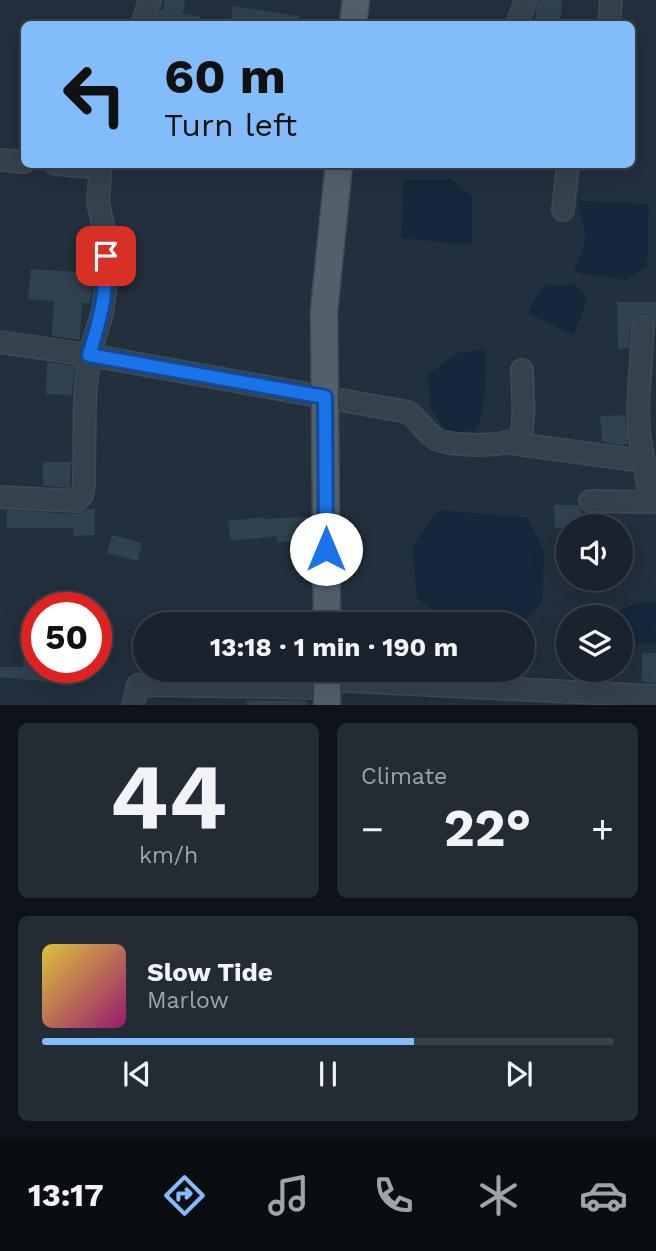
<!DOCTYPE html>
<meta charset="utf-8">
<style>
:root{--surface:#1a232d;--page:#232b35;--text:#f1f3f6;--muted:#9fa4aa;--line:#384049;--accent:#82bcfb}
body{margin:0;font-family:"Work Sans",sans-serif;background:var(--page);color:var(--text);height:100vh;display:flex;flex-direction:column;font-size:26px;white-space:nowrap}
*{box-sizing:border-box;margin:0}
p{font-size:23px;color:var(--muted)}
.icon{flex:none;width:38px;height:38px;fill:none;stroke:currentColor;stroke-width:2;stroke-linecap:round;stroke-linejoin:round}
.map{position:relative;height:705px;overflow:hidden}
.sheet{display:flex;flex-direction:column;gap:18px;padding:18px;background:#0e1319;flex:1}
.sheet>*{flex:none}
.top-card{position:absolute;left:21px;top:21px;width:614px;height:147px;border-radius:10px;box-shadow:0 7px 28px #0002,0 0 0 2px var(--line);background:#82bcfb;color:#111;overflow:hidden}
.controls{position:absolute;left:556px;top:514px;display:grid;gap:14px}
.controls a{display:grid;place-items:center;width:77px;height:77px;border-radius:50%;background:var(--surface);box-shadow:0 7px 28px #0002,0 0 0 2px var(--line);font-size:35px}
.speed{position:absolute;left:21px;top:592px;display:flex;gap:14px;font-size:35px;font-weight:700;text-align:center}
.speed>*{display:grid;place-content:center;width:91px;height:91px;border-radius:50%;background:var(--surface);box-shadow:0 7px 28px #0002,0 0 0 2px var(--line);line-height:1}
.speed .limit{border:10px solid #d22;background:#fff;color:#111}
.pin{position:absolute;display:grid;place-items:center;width:60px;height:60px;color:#fff;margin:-30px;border-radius:14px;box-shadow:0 4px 10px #0006}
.me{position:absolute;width:77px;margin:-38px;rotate:0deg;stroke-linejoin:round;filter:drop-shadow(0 0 5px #0008)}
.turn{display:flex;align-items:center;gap:24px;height:147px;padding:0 28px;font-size:32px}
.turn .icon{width:91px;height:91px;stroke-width:2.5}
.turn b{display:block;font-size:49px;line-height:60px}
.big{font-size:52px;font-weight:700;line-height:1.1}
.sheet .tile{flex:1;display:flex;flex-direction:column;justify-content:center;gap:10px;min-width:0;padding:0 24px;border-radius:10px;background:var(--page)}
.sheet .dial{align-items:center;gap:0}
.dial b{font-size:91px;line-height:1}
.song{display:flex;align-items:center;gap:21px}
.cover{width:84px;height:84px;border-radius:10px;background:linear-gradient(135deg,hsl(50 70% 55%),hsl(320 70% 35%))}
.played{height:7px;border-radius:4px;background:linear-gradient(90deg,var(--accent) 65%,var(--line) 65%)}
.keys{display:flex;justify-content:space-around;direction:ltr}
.heat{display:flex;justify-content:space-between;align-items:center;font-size:38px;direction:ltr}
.sheet .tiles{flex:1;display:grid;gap:18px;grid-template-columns:1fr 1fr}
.tile:last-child{grid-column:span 2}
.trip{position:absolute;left:133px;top:612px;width:402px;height:70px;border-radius:35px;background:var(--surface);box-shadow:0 7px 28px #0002,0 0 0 2px var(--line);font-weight:700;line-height:70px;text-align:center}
.dock{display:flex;height:112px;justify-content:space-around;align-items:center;background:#0a0e12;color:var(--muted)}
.dock .icon{width:49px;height:49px}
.dock .on{color:var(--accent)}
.dock b{font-size:32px;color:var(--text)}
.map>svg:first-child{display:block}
.water{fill:#15273a}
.building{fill:#304150}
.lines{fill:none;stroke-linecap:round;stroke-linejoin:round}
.minor-casing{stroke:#3f4a55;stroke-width:24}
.major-casing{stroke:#3f4a55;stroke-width:29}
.minor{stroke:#35414c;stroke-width:21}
.major{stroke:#53606c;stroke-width:26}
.route-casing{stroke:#114b97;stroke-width:18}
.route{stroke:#1a73e8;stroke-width:12}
</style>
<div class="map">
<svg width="656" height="705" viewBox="0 0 656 705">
<rect width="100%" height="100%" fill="#222f3c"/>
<!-- water -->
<path class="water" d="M404 180H451L472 196V245L401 238Z
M578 201 649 204 647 267 626 280 574 272 586 239Z
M548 284 556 286 573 284 588 298 573 335 528 313 537 295Z
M486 349 483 414 475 430 448 434 430 408 428 374 458 353Z
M439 510 528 518 544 552 542 603 520 625H482L449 622 417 598 412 546Z
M639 602H656V644L643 643 622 646 621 618H618L620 610Z"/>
<!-- building -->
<path class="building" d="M165 0H185L183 14 200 16V24H156L160 10H163Z
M539 0H562L560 24H535L536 10Z
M233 6 299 16 298 24H230Z
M31 269 94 273 90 303H82L80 340 52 336 54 301 28 299Z
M617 302H656V327L654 321 650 316 643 314 637 316 633 319 630 326 629 348 618 349Z
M47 362 75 366 72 395 46 394Z
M625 415 628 444 621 445 602 442 600 416Z
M43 462H71L70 488 43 486Z
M554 505H578L581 510 582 527 555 528Z
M87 509H95V535L73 536V528H7V510L75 514 81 513Z
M264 517V519L308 517 309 541 277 542V536L231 541 228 521Z
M112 535 142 543 138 561 107 553Z
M26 629 37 630V667H55L53 682 0 677V667H23Z
M642 653H656V683L642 682Z
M247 670H306V675L247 674Z
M247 700 307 701V705H247Z"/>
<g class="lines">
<defs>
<path id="minor" d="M142 24 150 0
M517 24 526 0
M609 24 611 0
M0 160 24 162
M56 164 100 168
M563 210 568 164
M643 327 638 407 639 433 651 502
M0 342 89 355 408 412C418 420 426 432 436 439 448 446 512 449 520 435 526 425 522 384 522 370
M510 443 643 461
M0 497 76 501 82 495 84 484 85 399 89 355 102 314 107 276 105 235 98 202 101 164
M590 501 656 502
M327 680 656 696
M133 705 138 685 327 688"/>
<path id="major" d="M353 24 356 0
M327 625 324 311 339 164
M327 670V705"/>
</defs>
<!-- minor casing -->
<use href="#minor" class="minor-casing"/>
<!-- major casing -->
<use href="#major" class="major-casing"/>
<!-- minor -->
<use href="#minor" class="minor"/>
<!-- major -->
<use href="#major" class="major"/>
</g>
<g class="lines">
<defs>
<path id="route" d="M106 256C107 293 100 320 89 355L325 397 326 549"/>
</defs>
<!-- route casing -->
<use href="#route" class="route-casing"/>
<!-- route -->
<use href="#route" class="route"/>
</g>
</svg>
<div class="controls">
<a><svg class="icon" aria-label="sound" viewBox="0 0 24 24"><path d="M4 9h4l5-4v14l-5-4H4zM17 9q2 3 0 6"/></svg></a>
<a><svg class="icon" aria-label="layers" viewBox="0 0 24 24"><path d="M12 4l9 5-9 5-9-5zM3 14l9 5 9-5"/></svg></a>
</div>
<div class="speed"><div class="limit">50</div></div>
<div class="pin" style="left:106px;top:256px;background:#d93025"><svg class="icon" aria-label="arrive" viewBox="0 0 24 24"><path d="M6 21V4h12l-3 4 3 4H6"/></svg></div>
<svg class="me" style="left:326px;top:549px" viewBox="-20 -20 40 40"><circle r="19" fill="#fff"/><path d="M0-13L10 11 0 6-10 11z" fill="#1a73e8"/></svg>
<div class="trip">13:18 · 1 min · 190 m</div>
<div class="top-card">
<div class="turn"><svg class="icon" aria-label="left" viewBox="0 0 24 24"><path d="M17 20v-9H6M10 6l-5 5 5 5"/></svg><div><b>60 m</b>Turn left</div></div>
</div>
</div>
<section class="sheet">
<div class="tiles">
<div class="tile dial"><b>44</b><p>km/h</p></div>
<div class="tile"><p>Climate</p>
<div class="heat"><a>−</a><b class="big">22°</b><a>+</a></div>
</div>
<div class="tile">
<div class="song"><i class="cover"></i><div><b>Slow Tide</b><p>Marlow</p></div></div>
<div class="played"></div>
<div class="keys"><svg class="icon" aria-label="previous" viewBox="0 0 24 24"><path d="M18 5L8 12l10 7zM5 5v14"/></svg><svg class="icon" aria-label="pause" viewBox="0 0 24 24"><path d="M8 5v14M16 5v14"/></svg><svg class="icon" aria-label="next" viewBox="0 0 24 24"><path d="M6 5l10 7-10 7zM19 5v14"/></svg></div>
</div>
</div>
</section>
<nav class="dock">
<b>13:17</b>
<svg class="icon on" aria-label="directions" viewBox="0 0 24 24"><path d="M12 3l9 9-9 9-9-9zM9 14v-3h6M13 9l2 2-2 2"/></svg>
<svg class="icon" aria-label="music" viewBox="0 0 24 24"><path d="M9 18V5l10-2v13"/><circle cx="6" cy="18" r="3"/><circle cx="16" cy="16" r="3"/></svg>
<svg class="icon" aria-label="phone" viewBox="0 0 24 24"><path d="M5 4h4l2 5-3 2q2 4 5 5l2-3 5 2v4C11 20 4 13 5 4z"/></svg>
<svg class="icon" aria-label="climate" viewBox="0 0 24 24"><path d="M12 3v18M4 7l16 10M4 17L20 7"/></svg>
<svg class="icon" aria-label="car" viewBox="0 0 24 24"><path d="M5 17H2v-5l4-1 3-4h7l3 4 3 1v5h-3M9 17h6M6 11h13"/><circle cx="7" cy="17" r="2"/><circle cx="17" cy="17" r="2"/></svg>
</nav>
